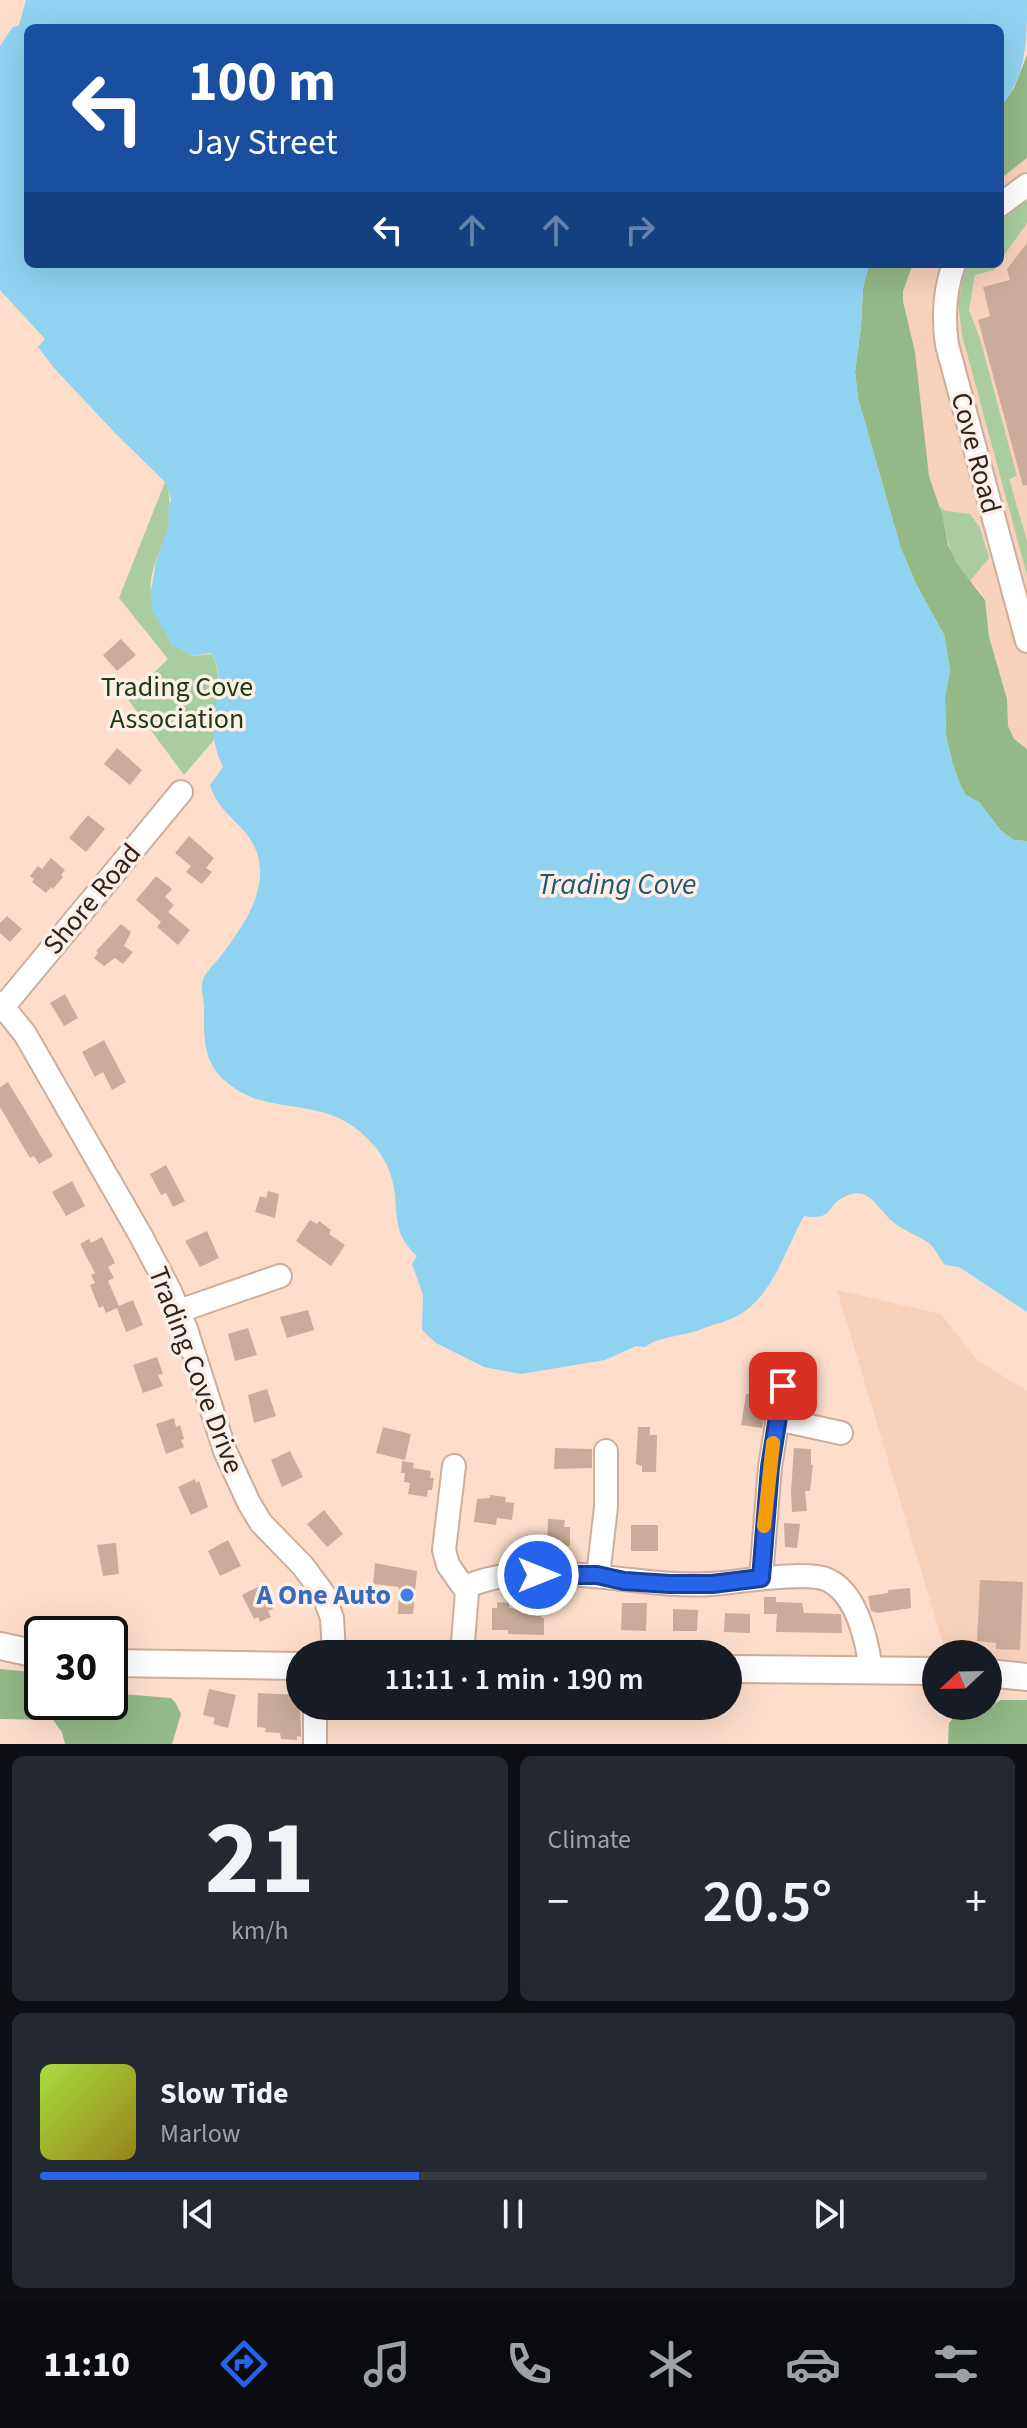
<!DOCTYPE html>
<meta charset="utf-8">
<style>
:root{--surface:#171b24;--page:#242831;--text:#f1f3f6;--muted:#9ea1a6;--line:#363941;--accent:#2563eb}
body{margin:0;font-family:"Source Sans 3",sans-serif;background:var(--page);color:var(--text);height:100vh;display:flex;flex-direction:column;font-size:30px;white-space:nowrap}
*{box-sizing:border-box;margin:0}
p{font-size:26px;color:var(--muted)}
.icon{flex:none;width:44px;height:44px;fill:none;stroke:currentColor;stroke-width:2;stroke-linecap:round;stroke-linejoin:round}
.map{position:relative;height:1744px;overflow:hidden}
.panel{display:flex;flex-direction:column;gap:12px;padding:12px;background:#0d0f14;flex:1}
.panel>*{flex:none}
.banner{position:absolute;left:24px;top:24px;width:980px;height:244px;border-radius:12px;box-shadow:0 8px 32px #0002;background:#1a4fa0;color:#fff;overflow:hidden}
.needle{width:52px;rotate:248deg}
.controls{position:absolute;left:922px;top:1640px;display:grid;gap:16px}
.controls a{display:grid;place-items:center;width:80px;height:80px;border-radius:50%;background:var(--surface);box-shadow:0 8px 32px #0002;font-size:40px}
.speed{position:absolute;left:24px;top:1616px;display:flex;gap:16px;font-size:40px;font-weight:700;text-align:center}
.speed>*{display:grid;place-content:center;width:104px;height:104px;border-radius:50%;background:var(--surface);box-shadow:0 8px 32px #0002;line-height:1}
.speed .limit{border:4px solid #111;border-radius:12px;background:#fff;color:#111}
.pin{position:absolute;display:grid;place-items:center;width:68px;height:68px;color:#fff;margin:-34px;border-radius:16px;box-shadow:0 4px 12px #0006}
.me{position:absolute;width:88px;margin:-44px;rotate:90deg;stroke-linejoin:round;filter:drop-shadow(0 0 6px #0008)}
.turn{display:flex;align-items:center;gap:28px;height:168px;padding:0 32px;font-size:36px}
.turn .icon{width:104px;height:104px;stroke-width:2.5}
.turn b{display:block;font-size:56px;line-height:68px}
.lanes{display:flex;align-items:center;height:76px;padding:0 32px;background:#0003;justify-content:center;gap:40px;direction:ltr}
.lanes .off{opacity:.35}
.big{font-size:60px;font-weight:600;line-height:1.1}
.panel .card{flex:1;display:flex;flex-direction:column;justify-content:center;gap:12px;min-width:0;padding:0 28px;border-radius:12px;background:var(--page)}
.panel .dial{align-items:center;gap:0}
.dial b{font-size:104px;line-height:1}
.song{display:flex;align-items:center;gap:24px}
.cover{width:96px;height:96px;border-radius:12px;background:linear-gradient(135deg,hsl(80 70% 55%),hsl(50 70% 35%))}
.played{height:8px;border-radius:4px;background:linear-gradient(90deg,var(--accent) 40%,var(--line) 40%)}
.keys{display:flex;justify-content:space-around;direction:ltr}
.heat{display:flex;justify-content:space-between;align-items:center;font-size:44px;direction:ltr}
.panel .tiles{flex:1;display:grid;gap:12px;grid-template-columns:1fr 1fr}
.card:last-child{grid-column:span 2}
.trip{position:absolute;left:286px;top:1640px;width:456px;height:80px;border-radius:40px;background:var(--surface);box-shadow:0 8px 32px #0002;font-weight:600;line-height:80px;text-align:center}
.tabs{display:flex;height:128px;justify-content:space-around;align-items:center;background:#090b0e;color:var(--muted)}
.tabs .icon{width:56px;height:56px}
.tabs .selected{color:var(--accent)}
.tabs b{font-size:36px;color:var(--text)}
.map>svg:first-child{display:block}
.built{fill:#f8d1ba}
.green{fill:#a9cd9f}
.forest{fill:#93b987}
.water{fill:#8fd3f1}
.building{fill:#cbac9a}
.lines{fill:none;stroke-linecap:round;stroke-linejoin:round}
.minor-casing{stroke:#cdae9c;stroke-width:26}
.major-casing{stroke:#cdae9c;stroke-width:30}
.minor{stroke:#fff;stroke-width:22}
.major{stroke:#fff;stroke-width:26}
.route-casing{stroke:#184099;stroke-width:20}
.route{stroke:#2563eb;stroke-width:14}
.slow{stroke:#f59e0b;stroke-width:14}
.shop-dot{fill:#3f7fe0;stroke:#fdefe8;stroke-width:3}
.labels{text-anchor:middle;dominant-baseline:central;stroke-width:7;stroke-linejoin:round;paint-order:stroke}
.street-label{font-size:28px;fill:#2f231c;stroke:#fdefe8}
.park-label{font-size:28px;fill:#193e0b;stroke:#fdefe8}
.shop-label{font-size:28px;font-weight:bold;fill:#366cbe;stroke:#fdefe8;text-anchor:end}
.water-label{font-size:30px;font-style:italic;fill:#23596e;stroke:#fdefe8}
</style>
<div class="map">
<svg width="1027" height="1744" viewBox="0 0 1027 1744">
<rect width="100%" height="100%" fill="#fedecb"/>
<!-- built -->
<path class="built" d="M1027 158V749L1014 739 1008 726 1007 699 989 637 985 600 980 590 961 573 948 545 942 514 929 476 915 352 903 301V291L913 264H1000V179Z
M837 1290 941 1314 976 1359 1027 1391V1663L988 1658V1654H946Z"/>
<!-- green -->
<path class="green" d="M1027 196V223L1000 261V217Z
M966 264H998L994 270 975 275 969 310 980 339 1017 476 1009 479 1027 541V575L962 335 958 303Z
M165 482 168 485C169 497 172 515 169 527 163 547 148 571 151 593 154 610 164 630 172 645L194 656 211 654C226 671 213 716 214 740L184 775 127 698 168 659 119 598Z
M939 507 946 511 970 514 980 528 989 558 970 581C948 561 948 534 939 507Z"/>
<!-- forest -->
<path class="forest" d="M1027 55V158L1000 179V108L1014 88Z
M869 264H913L903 291V301L915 352 929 476 942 514 948 545 957 564 985 600 989 637 1007 699 1008 726 1014 739 1027 749V841L1014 840 1001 831 979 802 966 796 959 782 952 761 946 735 945 697 950 670 944 635 916 584 900 546 858 398 855 372 861 326 863 288Z
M0 1669 42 1673V1702H110V1693L171 1698 175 1702 181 1714 172 1744H65L62 1732 53 1720 0 1719Z
M1001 1700H1027V1744H948L949 1723 954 1717 980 1712Z"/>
<!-- water -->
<path class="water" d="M26 0H1027C1027 42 1027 74 1000 108V28H28V264H869L863 288 861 326 855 372 858 398 900 546 916 584 944 635 950 670 945 697 946 735 952 761 959 782 966 795 979 802 1001 831 1014 840 1027 841V1312L959 1267 945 1265C939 1258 936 1250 930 1244 918 1235 903 1231 892 1221 878 1209 869 1185 846 1196 825 1205 835 1221 804 1216 785 1249 773 1297 737 1316 726 1322 714 1324 702 1329 683 1337 662 1335 645 1347L636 1346 605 1360 521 1374 484 1367 436 1343 422 1330 423 1295 412 1264 417 1256C387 1229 402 1206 390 1173 386 1160 376 1147 367 1138 322 1092 268 1120 224 1080 202 1061 204 1033 204 1007 204 996 199 988 204 977 209 968 217 962 223 953 240 930 260 903 260 872 259 826 220 821 210 785L223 767C216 752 214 743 213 725 213 704 227 669 210 653L194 656 173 646 152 610 151 591 156 562 169 525 168 510 171 500 167 484 115 433 54 368 38 347 45 339 0 290V46L12 28 19 25Z"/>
<!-- building -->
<path class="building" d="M1027 243V485L1023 486 978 320 990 316 983 287 1010 280 1007 269Z
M121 639 136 655 117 671 103 655Z
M117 748 142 770 130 785 104 764Z
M88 815 105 829 86 852 69 838Z
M189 836 214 858 206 868 212 872 202 884 186 872 191 866 175 853Z
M51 858 65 870 61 875 63 877 53 889 51 887 46 893 32 882 34 879 30 876 38 866 42 869Z
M156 876 172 889 165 897 174 905 168 912 190 930 178 945 157 927 161 922 136 900Z
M7 916 22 929 10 942 0 933V923Z
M121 924 131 932 124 946 133 952 123 964 115 958 104 966 94 958 98 953 96 951Z
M65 994 78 1018 64 1026 50 1003Z
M104 1040 126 1082 112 1090 103 1072 95 1077 82 1052Z
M8 1082 53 1156 39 1164 34 1156 30 1158 0 1107V1087Z
M166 1165 185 1201 173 1207 166 1193 161 1195 150 1174Z
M72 1181 85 1206 66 1216 52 1192Z
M268 1191 279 1194 275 1218 255 1212 260 1196 266 1198Z
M310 1220 317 1224 319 1221 331 1230 329 1234 345 1245 331 1266 296 1241Z
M207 1231 219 1258 200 1267 185 1241Z
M102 1237 115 1263 108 1267 114 1278 108 1281 119 1306 133 1300 143 1325 126 1332 117 1308 106 1313 103 1306 99 1308 90 1285 95 1283 91 1275 95 1273 80 1244 89 1239 91 1243Z
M308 1310 314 1330 287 1338 280 1317Z
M248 1328 257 1355 235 1361 228 1334Z
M157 1357 163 1374 158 1375 163 1386 143 1393 133 1365Z
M267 1389 276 1416 254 1423 248 1395Z
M746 1394H768L762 1428 741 1425Z
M174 1418 176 1427 180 1425 184 1439 181 1440 184 1447 166 1454 156 1424Z
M383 1427 411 1434 405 1460 376 1453Z
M638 1427H650V1435H657L656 1472H642V1466L636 1464Z
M555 1448 592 1449V1468L554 1469Z
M794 1448 811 1449V1465H813L810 1491H805L807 1511 792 1512 791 1491Z
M290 1451 303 1477 282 1487 271 1460Z
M402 1461 414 1463 413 1468 431 1471 430 1478H434L432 1490H428L427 1497 408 1494 410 1483 404 1482 405 1473H401Z
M195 1479 196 1483 199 1481 208 1507 191 1515 178 1487Z
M490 1495 506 1497 505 1502 514 1503 512 1520 497 1518 496 1525 474 1522 477 1499 490 1498Z
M324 1510 343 1534 327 1547 307 1524Z
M548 1519 565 1520 564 1527H570V1546L547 1545Z
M784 1523 800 1524 797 1548 785 1547Z
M631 1525H658V1551H631Z
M228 1540 241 1566 220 1576 208 1551Z
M116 1543 119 1574 103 1576 97 1545Z
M375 1563 417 1571 413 1614H398L399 1587 373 1584Z
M980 1580 1023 1582 1020 1650 996 1649V1643L977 1641Z
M263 1584 273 1609 268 1611 271 1617 260 1622 258 1617 254 1619 242 1595Z
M910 1588 911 1608 878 1613 871 1611 868 1596 888 1593V1590Z
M764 1597H776V1602L802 1603 804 1613 841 1614 842 1633 776 1632 777 1614H764Z
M497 1602 509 1603V1608L541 1609V1618H544V1635L508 1634V1630H492V1608H497Z
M622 1603H647L646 1631 621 1630Z
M673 1609 698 1610 697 1631H673Z
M725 1613 750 1614V1633L724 1632Z
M209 1689 236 1695 228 1728 213 1724 215 1718 203 1715Z
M258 1693 300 1695 301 1737 297 1736V1740L281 1739 280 1733 265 1732 266 1728 257 1727Z"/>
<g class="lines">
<defs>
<path id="minor" d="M1000 205 1027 185
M954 264C944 291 943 317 947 345L1027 641
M0 1003 25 1034 141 1236 170 1291 186 1329 225 1451 249 1503 261 1523 303 1566 323 1593 332 1618 334 1654
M4 1006 181 792
M179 1311 280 1276
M777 1419 841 1433
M454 1466 444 1550 448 1565 467 1592 462 1654
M598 1576 606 1507V1451
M761 1578 770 1467 783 1386
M465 1587C541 1555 632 1589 712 1584 737 1582 808 1570 828 1580 857 1594 867 1641 871 1670
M315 1744V1706"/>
<path id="major" d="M0 1646 42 1655
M110 1663 300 1666
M728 1669 936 1671
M988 1673 1027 1677"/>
</defs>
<!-- minor casing -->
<use href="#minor" class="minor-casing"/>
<!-- major casing -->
<use href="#major" class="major-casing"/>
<!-- minor -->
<use href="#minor" class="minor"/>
<!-- major -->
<use href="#major" class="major"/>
</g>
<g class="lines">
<defs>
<path id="route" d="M538 1575H597L624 1581 670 1584H712L761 1578 770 1467 783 1386"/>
</defs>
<!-- route casing -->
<use href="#route" class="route-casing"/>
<!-- route -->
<use href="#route" class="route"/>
<!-- slow -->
<path class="slow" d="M764 1526 773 1443"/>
</g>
<!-- markers -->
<circle class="shop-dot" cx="407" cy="1595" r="8"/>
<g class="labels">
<!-- street labels -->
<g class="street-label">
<text transform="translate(976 453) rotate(75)">Cove Road</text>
<text transform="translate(92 899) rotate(-50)">Shore Road</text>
<text transform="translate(196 1370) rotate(69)">Trading Cove Drive</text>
</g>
<!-- park labels -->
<g class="park-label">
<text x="177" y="687">Trading Cove<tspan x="177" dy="32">Association</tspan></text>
</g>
<!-- shop labels -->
<g class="shop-label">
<text x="391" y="1595">A One Auto</text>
</g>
<!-- water labels -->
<g class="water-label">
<text x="617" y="884">Trading Cove</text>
</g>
</g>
</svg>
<div class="controls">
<a><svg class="needle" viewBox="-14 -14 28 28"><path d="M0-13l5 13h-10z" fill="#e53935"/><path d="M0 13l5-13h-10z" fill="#9ea1a6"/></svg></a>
</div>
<div class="speed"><div class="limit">30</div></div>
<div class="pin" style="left:783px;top:1386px;background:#d93025"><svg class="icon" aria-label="arrive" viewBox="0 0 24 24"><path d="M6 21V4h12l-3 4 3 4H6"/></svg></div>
<svg class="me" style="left:538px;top:1575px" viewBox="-20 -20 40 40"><circle r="17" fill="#2563eb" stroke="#fff" stroke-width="3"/><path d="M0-11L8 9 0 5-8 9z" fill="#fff"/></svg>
<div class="trip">11:11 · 1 min · 190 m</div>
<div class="banner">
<div class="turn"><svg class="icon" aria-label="left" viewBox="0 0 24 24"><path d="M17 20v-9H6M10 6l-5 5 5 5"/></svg><div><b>100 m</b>Jay Street</div></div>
<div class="lanes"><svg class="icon" aria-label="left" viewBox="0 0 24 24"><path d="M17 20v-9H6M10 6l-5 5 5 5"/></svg><svg class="icon off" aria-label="ahead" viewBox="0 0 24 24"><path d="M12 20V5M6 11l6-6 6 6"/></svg><svg class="icon off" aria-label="ahead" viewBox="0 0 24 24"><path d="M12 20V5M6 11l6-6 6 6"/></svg><svg class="icon off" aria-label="right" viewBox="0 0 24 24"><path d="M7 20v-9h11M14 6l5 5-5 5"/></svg></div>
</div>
</div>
<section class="panel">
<div class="tiles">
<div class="card dial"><b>21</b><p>km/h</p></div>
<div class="card"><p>Climate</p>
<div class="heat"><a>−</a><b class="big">20.5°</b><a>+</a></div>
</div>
<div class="card">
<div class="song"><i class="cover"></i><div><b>Slow Tide</b><p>Marlow</p></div></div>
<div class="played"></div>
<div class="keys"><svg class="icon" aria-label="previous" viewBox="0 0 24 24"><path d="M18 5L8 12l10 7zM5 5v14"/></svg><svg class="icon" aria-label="pause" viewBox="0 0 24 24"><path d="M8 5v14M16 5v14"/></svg><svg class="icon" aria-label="next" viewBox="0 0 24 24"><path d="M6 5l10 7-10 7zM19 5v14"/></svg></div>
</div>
</div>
</section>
<nav class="tabs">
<b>11:10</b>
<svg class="icon selected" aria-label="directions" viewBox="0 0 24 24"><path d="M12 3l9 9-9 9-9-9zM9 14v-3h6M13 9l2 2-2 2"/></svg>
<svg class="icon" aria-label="music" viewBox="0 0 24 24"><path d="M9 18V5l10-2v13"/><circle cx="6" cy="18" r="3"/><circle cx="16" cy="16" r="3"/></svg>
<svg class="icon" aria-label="phone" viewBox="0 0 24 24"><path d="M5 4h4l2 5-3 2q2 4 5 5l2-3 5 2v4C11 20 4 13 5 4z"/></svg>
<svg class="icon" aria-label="climate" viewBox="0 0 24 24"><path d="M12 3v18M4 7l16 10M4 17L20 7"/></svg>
<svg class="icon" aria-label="car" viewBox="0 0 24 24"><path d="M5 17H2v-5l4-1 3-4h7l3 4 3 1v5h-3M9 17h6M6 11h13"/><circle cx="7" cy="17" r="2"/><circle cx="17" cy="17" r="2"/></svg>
<svg class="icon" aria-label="filters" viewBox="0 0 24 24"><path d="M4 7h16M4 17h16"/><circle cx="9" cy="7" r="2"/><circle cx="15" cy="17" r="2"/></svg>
</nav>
